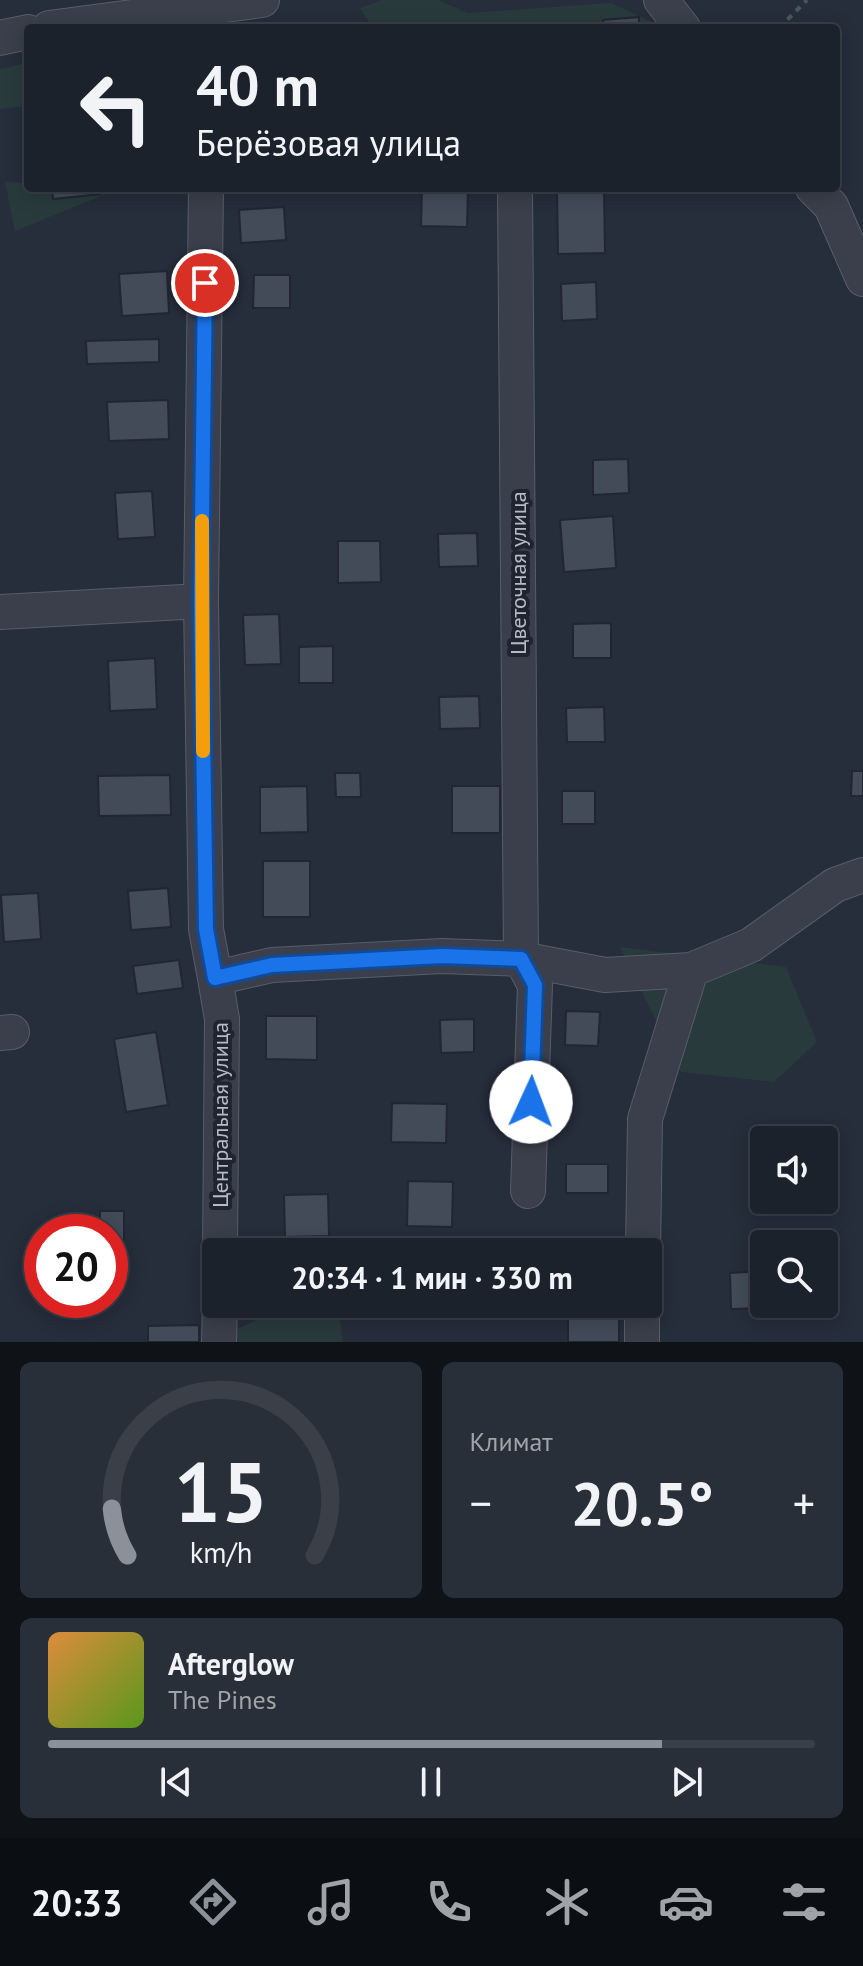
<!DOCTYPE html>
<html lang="ru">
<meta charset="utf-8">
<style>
:root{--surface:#1c222c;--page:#292f38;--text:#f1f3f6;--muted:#a0a4a9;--line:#3a3f48;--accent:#8c9099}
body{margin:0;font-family:"PT Sans",sans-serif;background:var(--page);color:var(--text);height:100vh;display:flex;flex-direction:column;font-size:30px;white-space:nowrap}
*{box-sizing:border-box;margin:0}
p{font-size:26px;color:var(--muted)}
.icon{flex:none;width:44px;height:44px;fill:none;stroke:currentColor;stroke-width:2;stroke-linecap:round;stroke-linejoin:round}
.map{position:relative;height:1342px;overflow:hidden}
.side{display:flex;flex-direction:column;gap:20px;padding:20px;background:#0f1318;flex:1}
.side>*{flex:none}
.guide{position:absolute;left:24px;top:24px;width:816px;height:168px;border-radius:8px;box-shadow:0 4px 20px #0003,0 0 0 2px var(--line);background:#1c222c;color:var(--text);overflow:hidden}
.buttons{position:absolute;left:750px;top:1126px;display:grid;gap:16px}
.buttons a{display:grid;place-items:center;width:88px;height:88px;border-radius:8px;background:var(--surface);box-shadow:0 4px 20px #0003,0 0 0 2px var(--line);font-size:40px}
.speed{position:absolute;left:24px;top:1214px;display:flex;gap:16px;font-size:40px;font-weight:700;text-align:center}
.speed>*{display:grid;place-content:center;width:104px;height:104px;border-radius:50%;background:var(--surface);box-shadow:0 4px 20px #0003,0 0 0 2px var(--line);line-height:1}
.speed .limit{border:12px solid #d22;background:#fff;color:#111}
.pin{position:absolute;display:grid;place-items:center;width:68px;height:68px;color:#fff;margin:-34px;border:4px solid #fff;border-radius:50%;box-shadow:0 2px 8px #0007}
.me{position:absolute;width:88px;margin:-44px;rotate:2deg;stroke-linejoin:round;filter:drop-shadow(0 0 6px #0008)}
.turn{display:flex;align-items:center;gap:28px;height:168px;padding:0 40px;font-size:36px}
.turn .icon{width:104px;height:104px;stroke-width:2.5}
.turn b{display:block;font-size:56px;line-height:68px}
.big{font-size:60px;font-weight:700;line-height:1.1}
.side .widget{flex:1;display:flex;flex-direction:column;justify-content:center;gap:12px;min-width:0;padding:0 28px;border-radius:12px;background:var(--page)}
.side .dial{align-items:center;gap:0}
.dial svg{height:208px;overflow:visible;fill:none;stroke:var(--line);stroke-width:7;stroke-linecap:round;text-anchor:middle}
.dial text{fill:var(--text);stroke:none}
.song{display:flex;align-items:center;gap:24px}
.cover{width:96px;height:96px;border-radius:12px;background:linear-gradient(135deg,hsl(30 70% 55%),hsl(90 70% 35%))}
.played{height:8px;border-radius:4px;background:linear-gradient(90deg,var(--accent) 80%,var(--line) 80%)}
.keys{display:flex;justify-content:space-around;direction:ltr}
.heat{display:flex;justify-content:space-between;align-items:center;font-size:44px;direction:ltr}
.side .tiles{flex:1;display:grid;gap:20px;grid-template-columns:1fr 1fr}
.widget:last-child{grid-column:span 2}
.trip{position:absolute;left:202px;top:1238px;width:460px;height:80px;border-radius:8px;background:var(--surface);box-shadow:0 4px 20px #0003,0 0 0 2px var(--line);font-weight:700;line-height:80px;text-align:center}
.menu{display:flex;height:128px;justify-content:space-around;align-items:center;background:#0b0e12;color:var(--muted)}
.menu .icon{width:56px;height:56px}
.menu .active{color:var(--accent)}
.menu b{font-size:36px;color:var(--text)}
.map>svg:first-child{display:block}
.green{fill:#293a3d}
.building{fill:#434b59;stroke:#212632;stroke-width:2}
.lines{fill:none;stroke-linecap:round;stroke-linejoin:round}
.minor-casing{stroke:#585d69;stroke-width:36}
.path{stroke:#48575b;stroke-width:4;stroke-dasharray:6 6;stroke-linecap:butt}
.minor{stroke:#3a3f4b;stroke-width:34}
.route-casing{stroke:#114b97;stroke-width:20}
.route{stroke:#1a73e8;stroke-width:14}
.slow{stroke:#f59e0b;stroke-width:14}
.labels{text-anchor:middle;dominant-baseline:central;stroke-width:8;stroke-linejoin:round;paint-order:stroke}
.street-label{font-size:22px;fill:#b5bac6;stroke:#1f2430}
</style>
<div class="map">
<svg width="863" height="1342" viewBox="0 0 863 1342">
<rect width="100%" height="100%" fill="#262d3b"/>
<!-- green -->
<path class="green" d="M382 0H438L468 13 611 3 665 28H373L360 8Z
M28 63V106L0 109V69Z
M5 182 28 183V188H121L15 231Z
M620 947 786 967 817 1042 774 1082 681 1072Z
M291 1304H338L343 1342H236L237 1329Z"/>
<!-- building -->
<path class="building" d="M639 17V28H604L603 20Z
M52 188H101V194L53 199Z
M422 188H468L467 227 421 226Z
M604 188 605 253 558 254 557 189Z
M284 207 286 240 241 243 239 210Z
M167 271 169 313 122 316 119 274Z
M254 275H290V308H253Z
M596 282 597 319 562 321 561 284Z
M159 339V362L87 364 86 341Z
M168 400 169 439 109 441 107 402Z
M628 459 629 493 593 495V460Z
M152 491 155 537 118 539 115 493Z
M613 516 616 568 564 572 560 520Z
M477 533 478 566 439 567 438 534Z
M338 541H380L381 582 338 583Z
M279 614 281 664 245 665 243 615Z
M611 623V658H573V624Z
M333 646V683H299V647Z
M155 658 157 709 110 711 108 661Z
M479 696 480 728 440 729 439 697Z
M604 707 605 742H567L566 708Z
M852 771H863V796H851Z
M335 773H360L361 797H336Z
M170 775 171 815 99 816 98 776Z
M307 786 308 832 260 833V787Z
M452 786H500V833H452Z
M562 791H595V824H562Z
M263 861H310V917H263Z
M168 888 171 927 131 930 128 891Z
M38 893 41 939 4 942 1 895Z
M179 960 183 988 137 994 133 966Z
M566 1011 600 1012 598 1046 565 1045Z
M266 1016H317V1060L266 1059Z
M474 1019V1052L441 1053 440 1020Z
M156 1032 168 1105 126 1112 114 1039Z
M392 1103 447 1104 446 1143 391 1142Z
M566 1164H608V1193H566Z
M408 1181 453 1182 452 1227 407 1226Z
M328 1194 329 1236 285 1237 284 1195Z
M100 1211H124V1240H110V1232H100Z
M762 1271 764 1308 731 1309 730 1273Z
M408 1304H455V1312H408Z
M568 1313H619V1342H568Z
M199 1325V1342H148V1326Z"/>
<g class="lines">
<defs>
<path id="minor" d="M661 0 683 28
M49 28 262 0
M0 38 28 32
M206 188 201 601 206 929 215 978 272 965 442 956 521 959 605 975 691 970 751 945 835 885 863 875
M515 188 521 959 535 985 528 1191
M813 188 831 206 863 279
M0 612 201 601
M215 978 222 1019 220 1252
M0 1033 12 1032
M643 1252 645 1119 691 970
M219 1342 220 1304
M642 1342V1304"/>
</defs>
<!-- minor casing -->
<use href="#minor" class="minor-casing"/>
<!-- path -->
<path class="path" d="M779 28 807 0"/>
<!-- minor -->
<use href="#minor" class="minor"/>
</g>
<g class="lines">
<defs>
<path id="route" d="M205 283 201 601 206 929 215 978 272 965 442 956 521 959 535 985 531 1102"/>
</defs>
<!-- route casing -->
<use href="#route" class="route-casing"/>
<!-- route -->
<use href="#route" class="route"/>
<!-- slow -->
<path class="slow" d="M202 521 203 751"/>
</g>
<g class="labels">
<!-- street labels -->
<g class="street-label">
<text transform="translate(518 573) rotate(-90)">Цветочная улица</text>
<text transform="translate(220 1115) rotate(-90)">Центральная улица</text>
</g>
</g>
</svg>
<div class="buttons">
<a><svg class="icon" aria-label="sound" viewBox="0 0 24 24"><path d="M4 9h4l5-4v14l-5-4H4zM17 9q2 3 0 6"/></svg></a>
<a><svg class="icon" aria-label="search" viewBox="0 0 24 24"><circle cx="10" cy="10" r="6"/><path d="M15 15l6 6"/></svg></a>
</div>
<div class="speed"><div class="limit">20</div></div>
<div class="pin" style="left:205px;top:283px;background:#d93025"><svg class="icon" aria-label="arrive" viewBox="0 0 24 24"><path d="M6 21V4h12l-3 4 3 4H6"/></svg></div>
<svg class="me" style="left:531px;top:1102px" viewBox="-20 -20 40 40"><circle r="19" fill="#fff"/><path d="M0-13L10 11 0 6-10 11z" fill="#1a73e8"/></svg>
<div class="trip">20:34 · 1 мин · 330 m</div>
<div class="guide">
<div class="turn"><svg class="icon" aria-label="left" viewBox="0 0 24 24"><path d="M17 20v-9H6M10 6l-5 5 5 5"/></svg><div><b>40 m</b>Берёзовая улица</div></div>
</div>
</div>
<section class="side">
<div class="tiles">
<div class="widget dial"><svg viewBox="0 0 100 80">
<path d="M14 69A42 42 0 1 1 86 69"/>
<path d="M14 69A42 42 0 0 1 8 51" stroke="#8c9099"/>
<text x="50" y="56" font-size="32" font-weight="700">15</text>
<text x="50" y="72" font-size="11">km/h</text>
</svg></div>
<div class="widget"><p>Климат</p>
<div class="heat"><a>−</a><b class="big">20.5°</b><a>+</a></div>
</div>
<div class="widget">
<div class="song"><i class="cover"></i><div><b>Afterglow</b><p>The Pines</p></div></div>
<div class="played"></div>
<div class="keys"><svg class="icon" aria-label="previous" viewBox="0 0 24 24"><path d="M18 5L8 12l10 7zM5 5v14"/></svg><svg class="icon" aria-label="pause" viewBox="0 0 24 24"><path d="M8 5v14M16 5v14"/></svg><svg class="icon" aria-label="next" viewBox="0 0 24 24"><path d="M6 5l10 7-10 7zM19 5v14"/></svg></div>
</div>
</div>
</section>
<nav class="menu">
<b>20:33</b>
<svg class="icon active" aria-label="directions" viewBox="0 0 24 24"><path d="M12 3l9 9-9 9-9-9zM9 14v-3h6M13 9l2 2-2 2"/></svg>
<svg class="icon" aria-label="music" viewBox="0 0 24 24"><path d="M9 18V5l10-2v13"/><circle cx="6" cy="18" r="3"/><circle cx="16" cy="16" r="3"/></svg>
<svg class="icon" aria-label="phone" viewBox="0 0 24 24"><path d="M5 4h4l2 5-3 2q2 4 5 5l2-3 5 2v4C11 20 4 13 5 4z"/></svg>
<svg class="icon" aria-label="climate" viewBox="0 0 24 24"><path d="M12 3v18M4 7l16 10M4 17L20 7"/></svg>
<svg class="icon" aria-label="car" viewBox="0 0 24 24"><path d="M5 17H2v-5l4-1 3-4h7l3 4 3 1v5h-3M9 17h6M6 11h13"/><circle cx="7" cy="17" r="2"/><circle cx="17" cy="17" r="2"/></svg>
<svg class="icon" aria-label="filters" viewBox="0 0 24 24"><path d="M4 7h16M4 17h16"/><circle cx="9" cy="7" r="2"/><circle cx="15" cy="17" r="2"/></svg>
</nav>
